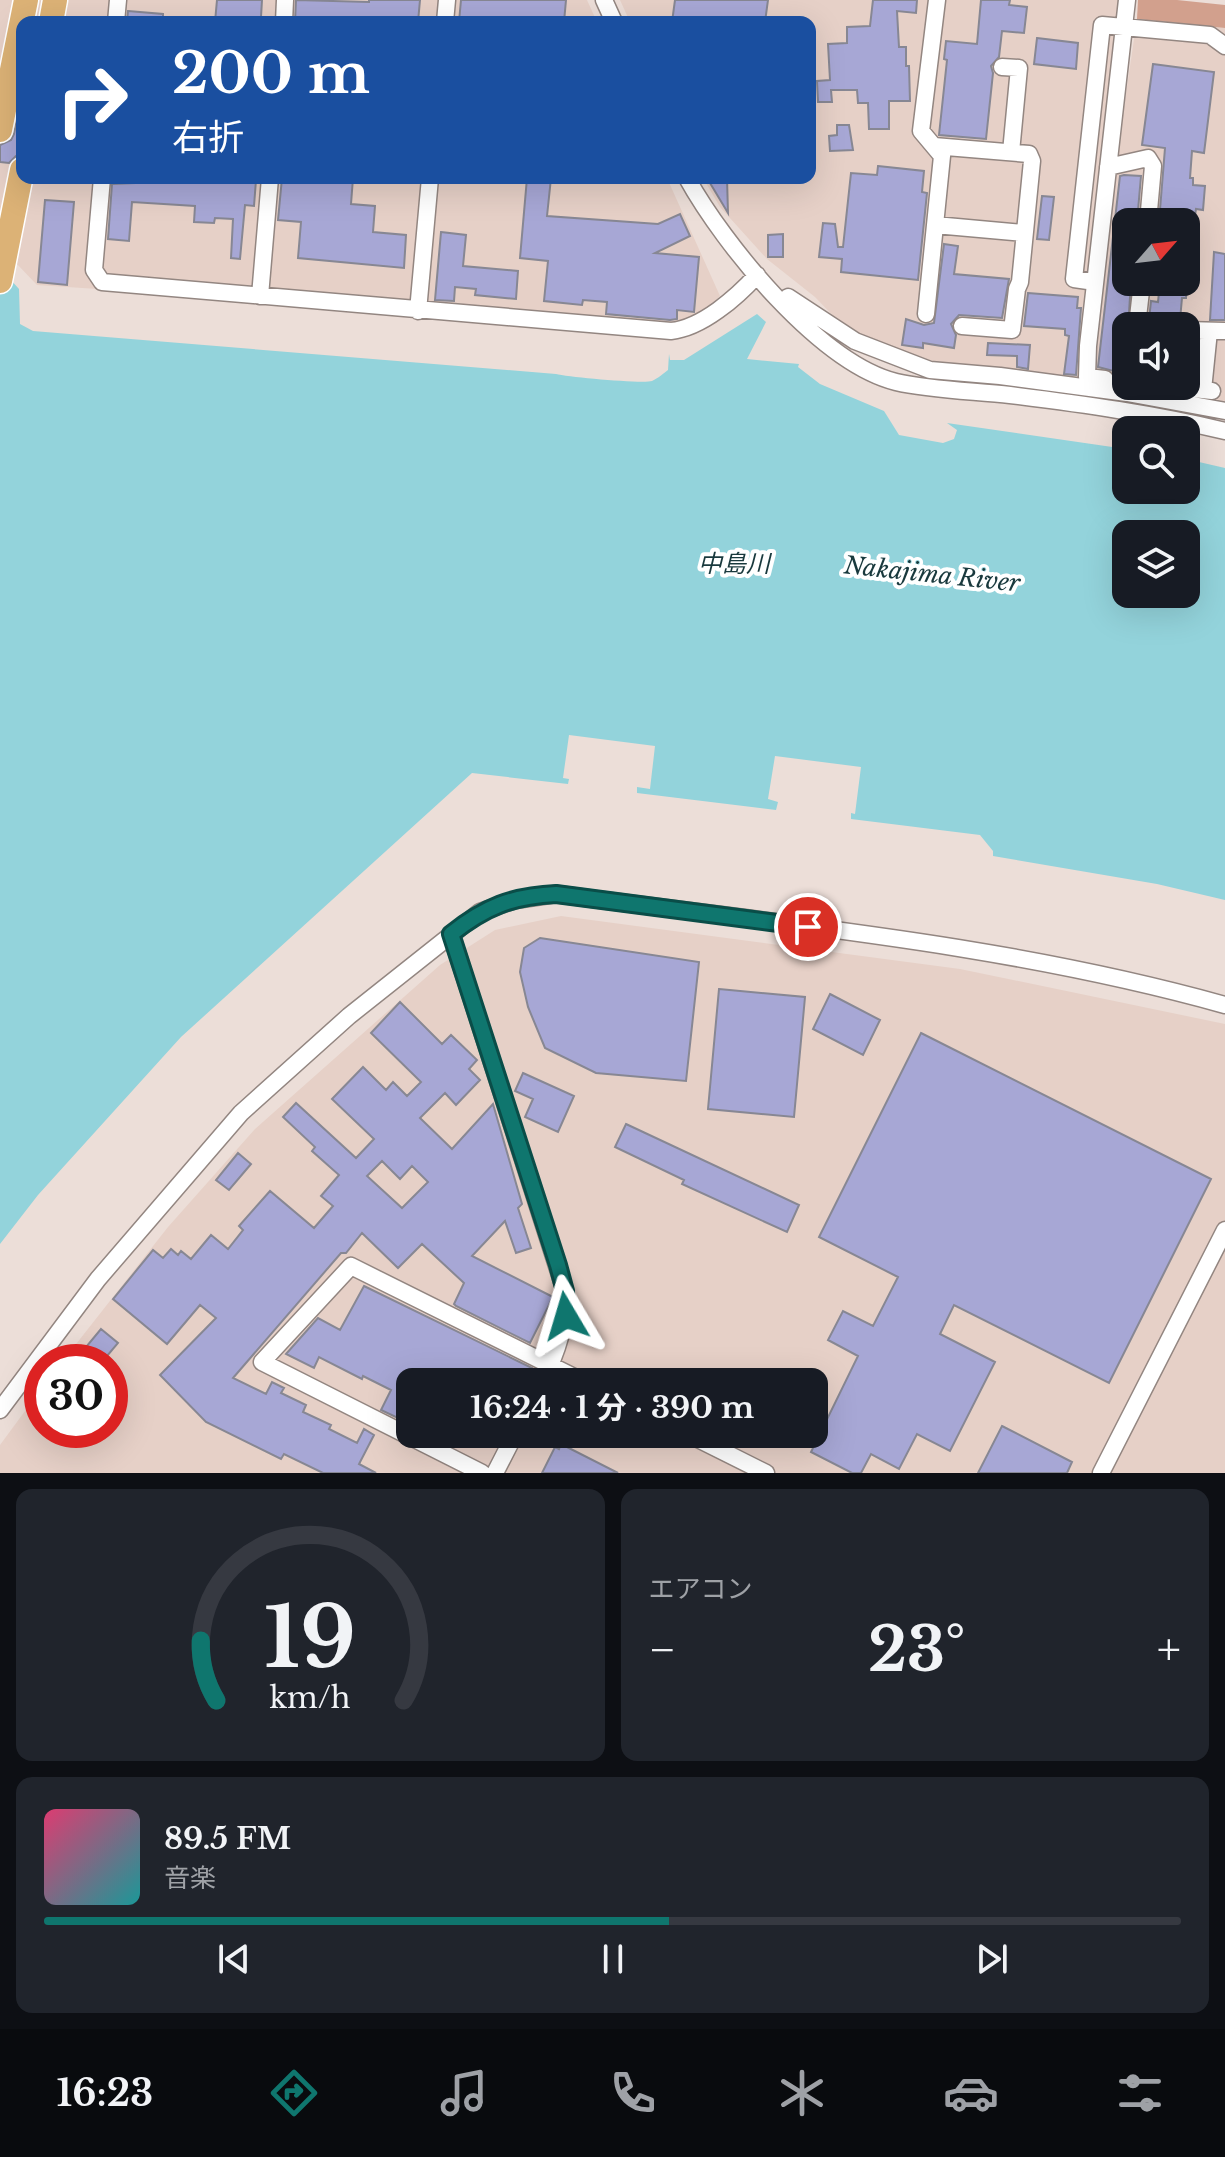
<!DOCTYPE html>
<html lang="ja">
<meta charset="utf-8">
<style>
:root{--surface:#171b24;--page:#20242c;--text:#f1f3f6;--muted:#9ea1a6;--line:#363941;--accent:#0f766e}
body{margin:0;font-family:"Libre Baskerville","Noto Sans JP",serif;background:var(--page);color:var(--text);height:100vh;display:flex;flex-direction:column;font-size:30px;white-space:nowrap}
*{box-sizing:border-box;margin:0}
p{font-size:26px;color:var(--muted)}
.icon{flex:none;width:44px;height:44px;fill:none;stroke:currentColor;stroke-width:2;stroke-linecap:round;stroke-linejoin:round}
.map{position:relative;height:1473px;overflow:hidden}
.sheet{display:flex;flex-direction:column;gap:16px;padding:16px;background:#0d0f14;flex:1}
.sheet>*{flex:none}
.guide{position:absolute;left:16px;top:16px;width:800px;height:168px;border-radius:16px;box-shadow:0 8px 32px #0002;background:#1a4fa0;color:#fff;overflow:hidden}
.needle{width:52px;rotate:62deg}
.buttons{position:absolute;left:1112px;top:208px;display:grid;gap:16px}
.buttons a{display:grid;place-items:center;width:88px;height:88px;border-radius:16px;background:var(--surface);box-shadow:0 8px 32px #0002;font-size:40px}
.speed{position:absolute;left:24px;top:1344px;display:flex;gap:16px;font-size:40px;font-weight:700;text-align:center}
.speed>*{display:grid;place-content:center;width:104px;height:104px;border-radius:50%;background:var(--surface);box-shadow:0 8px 32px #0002;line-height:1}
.speed .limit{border:12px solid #d22;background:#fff;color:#111}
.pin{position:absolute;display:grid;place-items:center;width:68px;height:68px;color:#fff;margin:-34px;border:4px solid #fff;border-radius:50%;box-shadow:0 2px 8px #0007}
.me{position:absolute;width:88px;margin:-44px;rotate:353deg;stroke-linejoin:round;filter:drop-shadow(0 0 6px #0008)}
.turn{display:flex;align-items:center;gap:28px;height:168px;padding:0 24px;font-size:36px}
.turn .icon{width:104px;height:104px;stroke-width:2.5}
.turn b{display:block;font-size:56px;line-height:68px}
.big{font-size:60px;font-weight:700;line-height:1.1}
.sheet .widget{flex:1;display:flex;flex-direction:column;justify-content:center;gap:12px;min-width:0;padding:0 28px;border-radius:16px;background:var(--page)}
.sheet .dial{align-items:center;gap:0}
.dial svg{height:208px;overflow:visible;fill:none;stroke:var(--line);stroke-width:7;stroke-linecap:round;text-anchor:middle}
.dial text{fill:var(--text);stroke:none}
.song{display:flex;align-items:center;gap:24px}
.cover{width:96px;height:96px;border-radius:12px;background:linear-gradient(135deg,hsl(340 70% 55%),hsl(180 70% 35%))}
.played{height:8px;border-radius:4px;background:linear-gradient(90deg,var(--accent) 55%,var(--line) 55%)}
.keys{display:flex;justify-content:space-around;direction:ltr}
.heat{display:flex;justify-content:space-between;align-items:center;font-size:44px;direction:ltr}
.sheet .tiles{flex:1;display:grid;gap:16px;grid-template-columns:1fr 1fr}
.widget:last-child{grid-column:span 2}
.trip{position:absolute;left:396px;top:1368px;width:432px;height:80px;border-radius:16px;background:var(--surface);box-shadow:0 8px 32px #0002;font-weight:700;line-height:80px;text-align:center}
.menu{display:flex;height:128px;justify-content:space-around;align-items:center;background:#090b0e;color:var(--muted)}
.menu .icon{width:56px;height:56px}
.menu .current{color:var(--accent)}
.menu b{font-size:36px;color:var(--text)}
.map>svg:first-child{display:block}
.built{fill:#e6d0c7;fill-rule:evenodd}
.forest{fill:#d2a08d}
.water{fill:#93d3db;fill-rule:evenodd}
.building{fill:#a7a7d5;stroke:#878793;stroke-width:2;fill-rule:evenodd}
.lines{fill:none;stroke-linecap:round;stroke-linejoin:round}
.minor-casing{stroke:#938681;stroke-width:19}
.highway-casing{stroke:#fff;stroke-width:27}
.minor{stroke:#fff;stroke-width:16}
.highway{stroke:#dcb276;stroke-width:24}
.route-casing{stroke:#0a4d48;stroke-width:20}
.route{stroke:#0f766e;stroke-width:14}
.labels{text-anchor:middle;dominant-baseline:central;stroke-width:8;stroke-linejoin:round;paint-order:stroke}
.water-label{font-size:24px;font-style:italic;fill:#19393d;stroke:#fff}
</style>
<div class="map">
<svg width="1225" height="1473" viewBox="0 0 1225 1473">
<rect width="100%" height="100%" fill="#ecded8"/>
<!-- built -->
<path class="built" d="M0 0H587L597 22H22V178H667L720 296 704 312 676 327 37 285 16 263 0 257Z
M620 0H1118L1082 349 1088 351 1137 19 1225 28V404L946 365 875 343 839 322 815 297 767 259 720 207 703 178H810V22H630ZM1126 222H1186V282H1126ZM1126 326H1186V386H1126Z
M561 916 960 969 1225 1024V1473H0V1445L42 1388V1430H110V1362H62L168 1227 255 1129 440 965 495 930ZM410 1382H814V1434H410Z"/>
<!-- forest -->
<path class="forest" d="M1138 0H1177L1225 5V28L1137 19Z"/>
<!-- water -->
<path class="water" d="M0 268 19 289 20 324 33 331 556 374C568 377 643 384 652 381 657 379 664 373 668 370L669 354 670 360H684L757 314 766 322 747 359 799 364 798 367 820 384 884 411 899 435 943 443 954 439 957 430 947 423 1126 449V490H1186V459L1225 468V900L1157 884 993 856V851L980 835 851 819V813L855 814 861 767 775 756 768 799 778 802 776 810 637 793V787L650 789 655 746 569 735 563 778 569 779 568 784 472 773 181 1037 38 1195 0 1244ZM1126 534H1186V594H1126Z"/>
<!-- building -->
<path class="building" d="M217 0H262L261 17H258V22H215Z
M296 0 369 2V0H420L418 22H295Z
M461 0H566L564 22H459Z
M675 0H768L765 22H672Z
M873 0H917L916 13 897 11 899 47H906V66H909L910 101H889V129H869L868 103H858L857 90H831L832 102H818L817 81 830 80 828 44 847 43V27L870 26Z
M981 0H1010L1009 5 1027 7 1024 33 1002 31 999 57 991 66 993 73 986 139 939 135 947 60 944 59 946 41 977 44Z
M128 11 163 14V22H127Z
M1037 38 1078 43 1076 69 1034 64Z
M1153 64 1214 72 1204 153 1192 151 1190 178H1193V185L1205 186 1203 210 1196 209 1194 222H1159L1165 148 1142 145Z
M22 96V155L16 156 9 163 0 162V145L11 140 14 134Z
M837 125H849L853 150 830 151 829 136 837 135Z
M878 166 924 171 922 192 927 193 918 280 841 272 842 259 819 257 823 223 835 224 838 247H843L851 173 877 175Z
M1124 175 1141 176 1137 222H1126V282H1131L1125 374 1098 367 1120 176Z
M135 178 256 180 254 206 245 205 240 259 231 258 233 219 215 218 214 223 194 222 195 206 132 202 129 241 108 239 112 184 135 183Z
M282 178H353L351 204 375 206 373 232 406 235 404 268 298 258 301 222 278 220Z
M527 178H551L547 216 658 224 680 214 690 236 655 253 699 257 694 312 677 310V319L670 320 606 314 607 302 583 300 582 305 544 301 548 261 520 258Z
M707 178H727L728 213Z
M1042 196 1054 197 1049 240 1037 239Z
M45 200 74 202 67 285 38 282Z
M441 232 466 235 463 266 518 271 516 299 475 295 476 289 455 287 454 301 435 300Z
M783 234V257H768V235Z
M944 244 958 246 954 274 1009 279 1002 318 959 315 951 324 956 335 954 348 923 343V348L902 345 906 319 924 325 934 323Z
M1214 252 1225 254V320H1210Z
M1160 282H1187L1186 298H1182L1180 320 1177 325 1149 320 1151 301 1158 302Z
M1028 293 1078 297 1077 308H1081L1076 375 1064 374 1069 336 1065 335V329L1024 326Z
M988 343 1030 345 1028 369 1017 367V356L987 355Z
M540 938 699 962 686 1081 596 1073 545 1048 528 1007 520 972 524 948Z
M719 989 805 997 794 1117 708 1109Z
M830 994 880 1020 863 1055 813 1029Z
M400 1002 442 1044 451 1035 477 1060 469 1069 480 1080 456 1105 445 1093 420 1118 452 1149 493 1104 522 1204 518 1208 531 1248 516 1253 505 1221 472 1256 553 1297 530 1343 456 1306 454 1304 464 1283 422 1244 398 1268 362 1233 346 1253H341L233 1378 266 1394 272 1382 284 1388 281 1393 306 1405 303 1412 331 1425 329 1429 357 1443 364 1429 374 1435 359 1464 376 1473H323L284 1454 281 1459 206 1422 160 1375 216 1318 200 1305 167 1344 113 1299 153 1250 163 1258 171 1249 178 1255 181 1251 191 1259 211 1235 228 1249 243 1230 239 1226 270 1191 314 1228 333 1206 321 1196 339 1175 312 1151 315 1147 283 1117 296 1103 356 1158 374 1139 332 1099 363 1067 386 1090 393 1082 407 1096 421 1082 371 1033ZM382 1161 400 1179 412 1166 428 1182 402 1208 367 1176Z
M921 1033 1211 1179 1109 1383 954 1305 940 1334 995 1362 950 1451 917 1434 899 1469 871 1454 861 1473H852L811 1452 858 1356 828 1340 843 1311 873 1326 898 1277 819 1237Z
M523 1073 574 1096 558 1132 525 1117 533 1099 515 1091Z
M626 1124 799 1205 787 1232 682 1184 684 1180 615 1147Z
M238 1153 251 1164 229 1190 216 1180Z
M364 1286 532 1368 525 1382 511 1375 508 1382H410V1412L405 1409 400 1419 381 1410 391 1390 363 1376 362 1379 319 1357 314 1368 286 1354 318 1318 340 1330Z
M101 1329 118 1343 102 1362H92L81 1353Z
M1002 1426 1072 1462 1067 1473H978Z
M561 1444 618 1473H542L555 1447 559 1449Z"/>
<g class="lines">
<defs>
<path id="minor" d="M604 0 614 22
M116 22 118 0
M284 22 285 0
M445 22 447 0
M1002 67 1019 68 1011 152
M934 146 1029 154 1032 161 1020 282 1017 289 1012 330 962 326
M1108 167 1148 158 1153 166 1148 222
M102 178 94 270 102 282 671 331C702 328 737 297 757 275
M687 178C724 245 820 363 896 382 930 390 974 391 1010 395 1082 404 1155 414 1225 431
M935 225 1024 233
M1095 282 1074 279 1102 25 1210 35 1225 46
M260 296 270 178
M788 297 855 341 930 370 1000 376 1127 393 1225 411
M418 311 430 178
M926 314 942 156 921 131 937 0
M1137 326 1142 282
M1186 330 1225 331
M1105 379 1087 377 1088 346 1127 0
M1166 386 1212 391
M1203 390 1209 331
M451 934 565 1291C566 1325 558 1351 542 1382
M0 1410 98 1279 241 1113 349 1016 480 912 515 900 556 894C780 924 1007 944 1225 1005
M688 1434 766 1473
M482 1473 262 1362 351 1266 584 1382
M495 1473 515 1434
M1101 1473 1225 1230"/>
<path id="highway" d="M51 22 55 0
M0 130 26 0
M0 281 22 170"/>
</defs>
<!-- minor casing -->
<use href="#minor" class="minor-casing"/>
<!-- highway casing -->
<use href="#highway" class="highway-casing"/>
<!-- minor -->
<use href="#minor" class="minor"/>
<!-- highway -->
<use href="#highway" class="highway"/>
</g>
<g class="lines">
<defs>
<path id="route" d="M566 1316 565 1291 558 1265 451 934C485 907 512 896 556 894L808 927"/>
</defs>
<!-- route casing -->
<use href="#route" class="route-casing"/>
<!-- route -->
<use href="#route" class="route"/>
</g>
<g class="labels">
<!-- water labels -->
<g class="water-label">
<text x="734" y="563">中島川</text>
<text transform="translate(932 574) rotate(6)">Nakajima River</text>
</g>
</g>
</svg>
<div class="buttons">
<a><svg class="needle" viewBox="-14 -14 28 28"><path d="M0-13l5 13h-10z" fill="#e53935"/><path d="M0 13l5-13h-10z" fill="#9ea1a6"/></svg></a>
<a><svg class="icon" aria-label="sound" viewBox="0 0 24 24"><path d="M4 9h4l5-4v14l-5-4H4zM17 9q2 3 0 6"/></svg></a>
<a><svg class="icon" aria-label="search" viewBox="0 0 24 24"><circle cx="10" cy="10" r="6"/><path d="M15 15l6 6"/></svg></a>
<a><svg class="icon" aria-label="layers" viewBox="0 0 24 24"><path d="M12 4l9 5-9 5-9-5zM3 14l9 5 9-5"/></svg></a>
</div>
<div class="speed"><div class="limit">30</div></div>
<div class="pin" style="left:808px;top:927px;background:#d93025"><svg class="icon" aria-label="arrive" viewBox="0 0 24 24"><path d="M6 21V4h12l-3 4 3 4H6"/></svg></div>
<svg class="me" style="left:566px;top:1316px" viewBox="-20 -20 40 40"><path d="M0-17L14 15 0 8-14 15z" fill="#0f766e" stroke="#fff" stroke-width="4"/></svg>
<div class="trip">16:24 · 1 分 · 390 m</div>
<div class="guide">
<div class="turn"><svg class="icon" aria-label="right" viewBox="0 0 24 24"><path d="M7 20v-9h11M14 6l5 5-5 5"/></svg><div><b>200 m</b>右折</div></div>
</div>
</div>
<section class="sheet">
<div class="tiles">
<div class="widget dial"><svg viewBox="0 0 100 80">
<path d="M14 69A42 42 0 1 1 86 69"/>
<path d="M14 69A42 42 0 0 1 8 46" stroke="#0f766e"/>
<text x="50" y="56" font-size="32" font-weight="700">19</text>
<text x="50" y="72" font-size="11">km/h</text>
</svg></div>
<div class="widget"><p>エアコン</p>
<div class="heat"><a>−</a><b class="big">23°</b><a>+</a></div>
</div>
<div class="widget">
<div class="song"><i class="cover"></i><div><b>89.5 FM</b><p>音楽</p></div></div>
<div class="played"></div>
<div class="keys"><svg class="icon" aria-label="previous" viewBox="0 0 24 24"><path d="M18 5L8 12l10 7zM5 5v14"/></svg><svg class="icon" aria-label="pause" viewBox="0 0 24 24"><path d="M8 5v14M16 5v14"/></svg><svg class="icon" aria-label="next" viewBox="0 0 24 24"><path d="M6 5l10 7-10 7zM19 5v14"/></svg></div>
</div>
</div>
</section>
<nav class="menu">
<b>16:23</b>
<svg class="icon current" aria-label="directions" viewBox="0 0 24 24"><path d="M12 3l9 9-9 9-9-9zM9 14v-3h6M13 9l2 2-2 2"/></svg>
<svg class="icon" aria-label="music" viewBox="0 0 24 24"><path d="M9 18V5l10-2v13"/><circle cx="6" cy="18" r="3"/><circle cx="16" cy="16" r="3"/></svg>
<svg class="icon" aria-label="phone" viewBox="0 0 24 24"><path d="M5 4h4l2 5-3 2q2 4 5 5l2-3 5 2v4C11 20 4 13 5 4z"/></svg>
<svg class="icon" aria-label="climate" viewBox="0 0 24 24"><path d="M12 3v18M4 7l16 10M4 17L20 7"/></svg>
<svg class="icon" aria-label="car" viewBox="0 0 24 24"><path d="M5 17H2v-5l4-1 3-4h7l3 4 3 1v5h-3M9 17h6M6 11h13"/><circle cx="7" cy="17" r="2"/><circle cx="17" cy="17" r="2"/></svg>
<svg class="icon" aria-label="filters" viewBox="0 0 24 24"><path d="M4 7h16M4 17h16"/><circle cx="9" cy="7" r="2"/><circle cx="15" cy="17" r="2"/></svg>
</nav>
